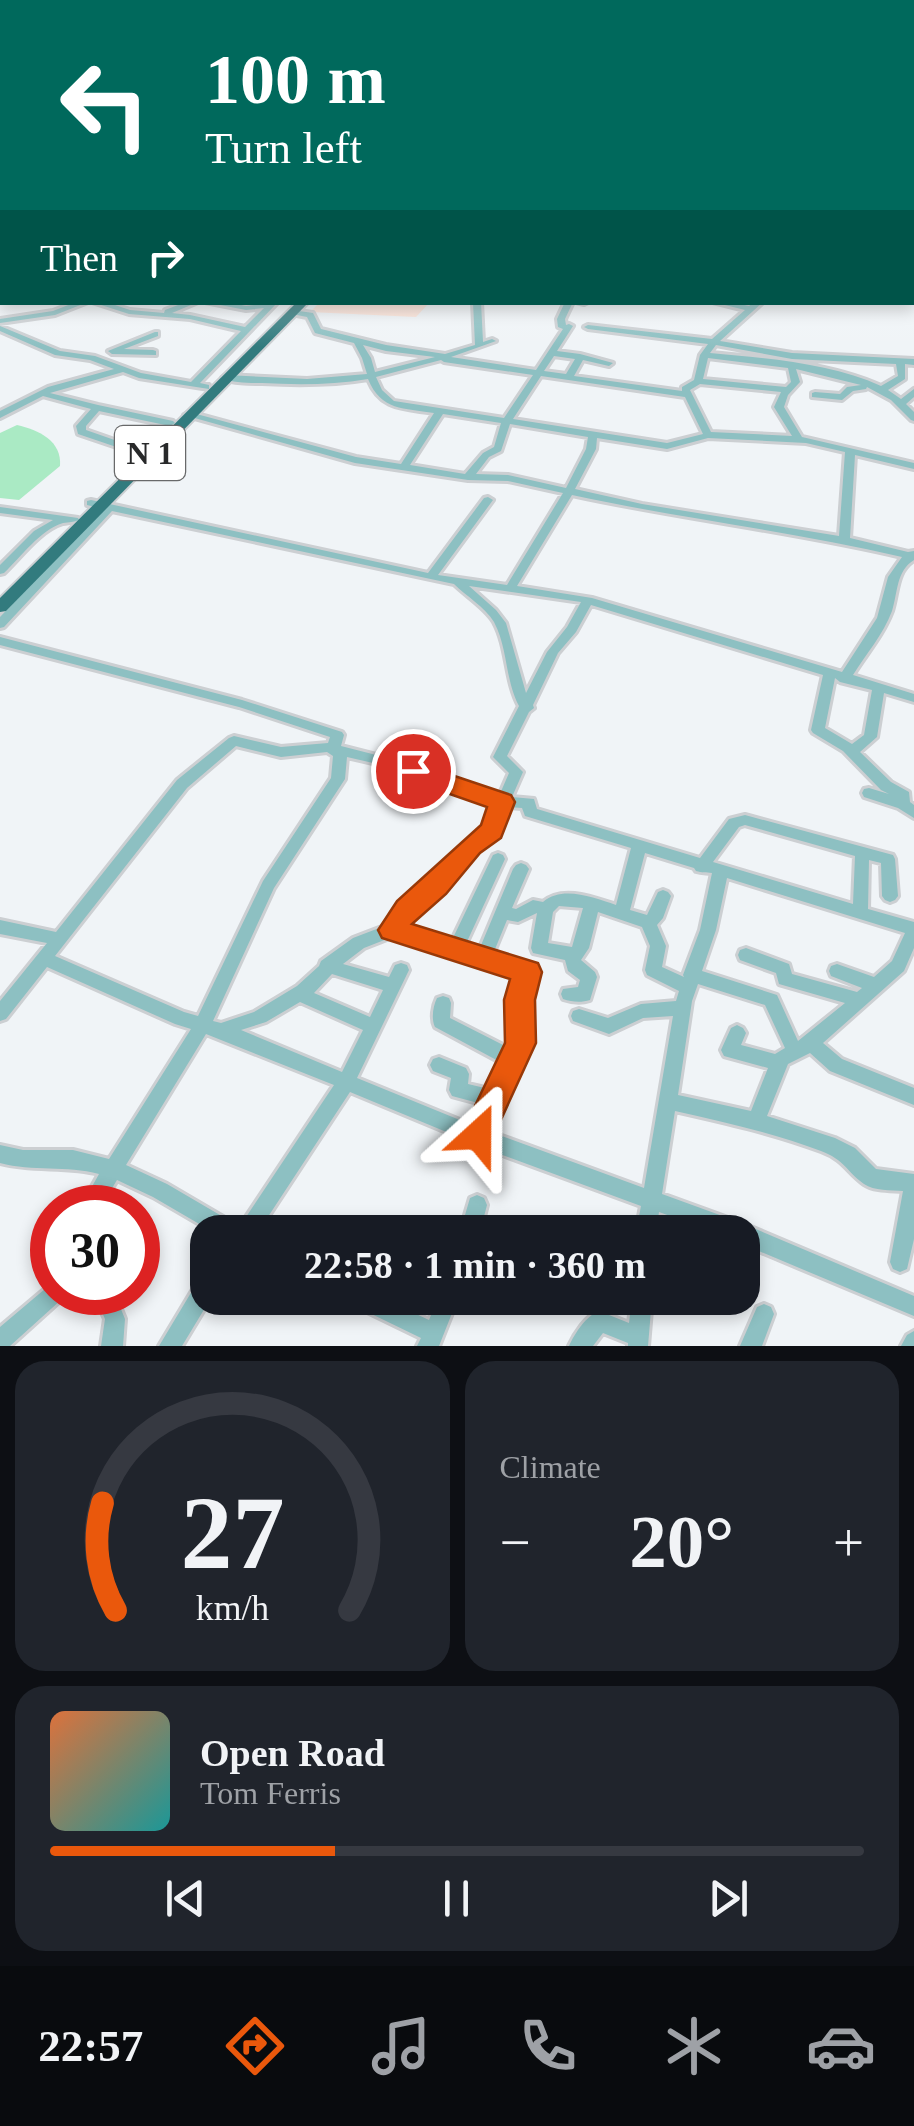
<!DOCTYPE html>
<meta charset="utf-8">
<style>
:root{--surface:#171b24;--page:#20242c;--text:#f1f3f6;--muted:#9ea1a6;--line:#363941;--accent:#ea580c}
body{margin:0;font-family:"Times New Roman",serif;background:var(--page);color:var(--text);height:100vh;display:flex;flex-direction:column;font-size:38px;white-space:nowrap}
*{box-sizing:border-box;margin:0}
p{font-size:32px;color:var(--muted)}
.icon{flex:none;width:55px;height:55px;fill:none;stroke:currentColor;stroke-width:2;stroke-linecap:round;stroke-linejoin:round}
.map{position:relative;height:1346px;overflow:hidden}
.drawer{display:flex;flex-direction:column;gap:15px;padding:15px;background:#0d0f14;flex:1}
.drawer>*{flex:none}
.banner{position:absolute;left:0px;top:0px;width:915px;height:305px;box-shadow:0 5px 15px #0003;background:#00695c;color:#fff;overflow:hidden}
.speed{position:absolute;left:30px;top:1185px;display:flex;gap:20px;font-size:50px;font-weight:700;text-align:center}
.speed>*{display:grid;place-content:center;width:130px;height:130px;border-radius:50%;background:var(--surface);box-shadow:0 5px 15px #0003;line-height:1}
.speed .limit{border:15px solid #d22;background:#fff;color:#111}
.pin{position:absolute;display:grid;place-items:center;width:85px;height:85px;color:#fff;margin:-42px;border:5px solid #fff;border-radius:50%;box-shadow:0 2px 10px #0007}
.me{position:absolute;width:110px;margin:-55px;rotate:24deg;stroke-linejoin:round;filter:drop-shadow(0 0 8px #0008)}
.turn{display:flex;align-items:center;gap:35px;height:210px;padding:0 40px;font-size:45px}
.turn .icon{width:130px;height:130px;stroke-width:2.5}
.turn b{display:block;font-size:70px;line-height:85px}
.then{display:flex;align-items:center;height:95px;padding:0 40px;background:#0003;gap:20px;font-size:38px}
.big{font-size:75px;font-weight:600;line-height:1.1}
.drawer .tile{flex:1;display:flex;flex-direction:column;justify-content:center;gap:15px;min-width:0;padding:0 35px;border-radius:30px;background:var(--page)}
.drawer .dial{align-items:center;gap:0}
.dial svg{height:260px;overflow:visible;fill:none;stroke:var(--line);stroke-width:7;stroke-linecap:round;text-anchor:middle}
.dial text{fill:var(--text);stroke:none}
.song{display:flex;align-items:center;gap:30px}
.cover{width:120px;height:120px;border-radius:15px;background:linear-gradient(135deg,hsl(20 70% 55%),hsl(180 70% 35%))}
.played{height:10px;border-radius:5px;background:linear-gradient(90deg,var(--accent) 35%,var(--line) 35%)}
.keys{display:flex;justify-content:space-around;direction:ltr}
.heat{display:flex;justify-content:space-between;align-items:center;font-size:55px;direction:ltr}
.drawer .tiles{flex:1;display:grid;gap:15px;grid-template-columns:1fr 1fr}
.tile:last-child{grid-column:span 2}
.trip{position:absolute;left:190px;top:1215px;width:570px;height:100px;border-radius:30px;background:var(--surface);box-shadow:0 5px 15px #0003;font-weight:600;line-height:100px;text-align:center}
.menu{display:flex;height:160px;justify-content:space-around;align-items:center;background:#090b0e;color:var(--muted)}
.menu .icon{width:70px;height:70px}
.menu .active{color:var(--accent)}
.menu b{font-size:45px;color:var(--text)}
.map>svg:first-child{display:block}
.commercial{fill:#fce4d9}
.green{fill:#aaeac4}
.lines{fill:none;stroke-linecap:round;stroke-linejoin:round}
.minor-casing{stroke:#cccfd2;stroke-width:6}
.highway-casing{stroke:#cccfd2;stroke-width:4}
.minor{fill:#8dc0c2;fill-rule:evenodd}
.highway{fill:#327b7e;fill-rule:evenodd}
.route{fill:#ea580c;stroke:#983908;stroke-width:2.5}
.labels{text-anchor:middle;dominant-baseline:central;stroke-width:10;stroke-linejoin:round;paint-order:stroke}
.shield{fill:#fff;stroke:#68696a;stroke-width:2.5}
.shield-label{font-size:32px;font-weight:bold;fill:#28292a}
</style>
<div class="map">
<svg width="914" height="1346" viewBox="0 0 914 1346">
<rect width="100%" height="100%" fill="#f0f4f7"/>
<!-- commercial -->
<path class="commercial" d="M319 303V302L429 303 416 317 310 312Z"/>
<!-- green -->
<path class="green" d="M17 425C39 430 62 441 60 466L19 500 0 498V433Z"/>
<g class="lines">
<defs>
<path id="minor" d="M914 162V166L912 167V163Z
M0 167H2V171H0Z
M2 178V183L0 184V179Z
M0 192H2V196H0Z
M912 213H914V217H912Z
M0 214H2V219L0 220Z
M912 223H914V227H912Z
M0 230H2V234H0Z
M0 264H2V269H0Z
M912 266H914V270H912Z
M76 302H88L55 315 0 323V319L53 311Z
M92 302H106L130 310 164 313 165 310 186 302H198L172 313 190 315 245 327 264 308 246 310 205 302H227L246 306 278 302 200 383 209 385V389L139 378 123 372 50 393 98 405 173 421 175 423 170 426 99 411 86 426V430L143 450 145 452 140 455 78 434 76 426 91 409 43 396 0 418V411L48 387 114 369 90 360 55 355 0 331V326L60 351 95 356 141 373 191 382 241 331 190 319 129 314Z
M473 302H481L483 342 492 339 496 341 451 357 536 370 563 329 558 327 557 319 565 302H573L565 319 566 325 569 324 573 326 557 351 580 354 613 363 609 366 583 360 574 376 682 391V387L694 380 700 355 708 344 588 329 584 327 588 325 712 339 745 310 713 302H730L749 306 754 302H763L720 341 792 353 914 359V365L905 364V379L888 390 901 399 914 389V397L906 404 914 412V421L911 420 891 400 867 387 866 389 853 391 842 400 812 397V393L815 392 840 394 847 387 861 385 796 369 800 382 788 395 784 407 802 437 914 463V469L855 455 850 538 908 552 914 551V560C896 571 898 592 892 611 883 635 866 654 853 675L914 694V702L884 693 877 737 860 752 891 782 909 792 910 802 914 805V818L898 808 864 797 862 793 864 789 869 788 889 794 881 790 843 751 813 733 811 730 823 675 591 605 576 632 558 653 533 705 534 708 529 712 507 756 523 772 512 797 534 799 537 809 700 858 729 819 745 815 893 855 895 859 898 896 895 900 890 902 885 900 882 896 881 863 869 860 868 909 914 922V948L904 971 823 1043 842 1059 914 1088V1105L830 1071 810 1053 788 1064 767 1116 835 1138 855 1148 876 1169 914 1174V1239L907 1269 900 1272 893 1269 890 1262 903 1191C891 1190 874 1191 864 1184 846 1171 845 1160 821 1151 773 1133 724 1122 675 1111L662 1194 739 1222 914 1296V1316L742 1244V1232H714L659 1212 656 1232H636L641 1206 497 1153 350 1092 258 1232H213L153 1197 117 1180 100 1208H80L99 1174C66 1165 33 1172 0 1163V1145L23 1150H73L109 1159 191 1029 175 1024 47 967 6 1019 0 1021V1001L47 943 0 934V920L56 932 177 780 229 738 234 736 281 747 328 743 330 737 239 707 0 645V637L242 700 342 732 344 735 341 746 380 756 499 796 509 773 493 757 519 706C505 680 508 648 494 622 485 607 466 596 454 584L112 511 4 627 0 628V617L103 509 87 505V501L91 500 428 573 484 498 488 497 493 500 438 575 507 585 563 493 508 481 468 480 355 463 184 415 189 412 356 457 401 464 434 413C404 408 381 411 368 379 333 385 297 385 262 383 248 383 233 383 222 378L226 375 307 379 367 374 362 358 354 343 315 333 307 317 292 314V310L313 313 321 329 386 345 445 354 475 345ZM363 345 386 351 435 357 375 372 371 358ZM716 345 792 359 896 364 898 376 881 386C831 363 764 358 710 353ZM554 356 575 359 566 374 544 371ZM708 358 788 368 791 382 786 387 703 379ZM441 360 444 362 533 375 504 418 394 401 382 390 376 377ZM541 376 685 397 703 434 667 443 513 419ZM700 384 781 392 774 407 792 436 711 432 690 390ZM443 414 501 423 494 447 483 453 465 474 410 465ZM510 424 588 437 586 449 566 488 508 475 476 474 489 457 501 451ZM597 438 667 449 708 438 806 443 845 452 839 536 642 504 575 489 596 449ZM572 495C682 519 793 531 902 557L888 577 877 618 842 672 592 598 517 586ZM469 586 581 602 567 627 547 652 526 693 506 623 496 610ZM835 678 840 682 872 690 864 735 852 744 825 728ZM236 746 281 757 327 752 333 756 331 778 263 881 198 1016 184 1012 55 956 187 788ZM347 757 373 763 495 805 485 828 402 905 387 925 353 938 321 961 319 966 297 986 254 1012 221 1023 213 1021 274 888 345 779ZM508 807 522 808 525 816 631 848 616 905C594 898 563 885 543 902L533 900 516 909 512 908 529 869 526 865 521 863 516 865 513 869 479 950 465 946 505 859 503 855 498 853 493 855 491 859 451 942 403 927 412 913 496 835ZM745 825 855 856 853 904 713 862 739 827ZM645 853 694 868 696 871C702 873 706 872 712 873L700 930 683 975 684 977 662 967 666 946 657 925 663 918 671 896 668 892 663 890 658 892 647 915 630 910ZM727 878 905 933 892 961 874 977 837 964 831 966 829 971 831 976 862 988 857 992 792 974 789 964 746 948 740 950 738 955 740 960 776 973 779 984 845 1003 798 1041 777 995 702 971 716 930ZM559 906 583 908 572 947 548 943 553 912ZM598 912 642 927 650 946 645 970 647 975 679 991 676 1001 641 1004 608 1018 579 1009 573 1011 571 1016 573 1021 609 1034 643 1018 673 1016 644 1188 488 1131 518 1067 520 1066 529 1043 527 1000 535 972 533 967 493 954 507 920 518 922 537 913 531 948 533 953 565 960 568 971 580 980 578 987 563 989 561 994 563 999C572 1002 581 1003 590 1000L597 977 595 972 581 960 589 948ZM392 937 475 963 476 966 482 968 487 966 518 976 511 1000V1043L509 1048 450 1018 451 1003 449 998 443 996 437 998C433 1006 431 1019 435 1027L502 1063 489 1089 468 1084 469 1074 466 1068 439 1057 433 1059 430 1065 433 1071 451 1078 449 1090 452 1096 482 1104 472 1125 357 1078 409 970 407 965 401 963 395 965 389 977 343 964 364 948ZM332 974 383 990 370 1017 314 993ZM698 984 765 1005 785 1048 775 1054 741 1045 746 1033 743 1028 737 1025 731 1028 721 1050 724 1056 768 1068 751 1111 678 1095 692 1001ZM300 1002 363 1030 342 1072 241 1030 266 1022ZM206 1034 334 1085 238 1229 237 1225 167 1184 126 1165Z
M576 302H588L584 304Z
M155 332H158V336L124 349 153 350 156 351V355L112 354 108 351Z
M0 507 78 518 79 520C74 522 69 522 63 523 40 530 21 557 4 573L0 574V565L34 531 53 520 0 513Z
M477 1195 484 1198 487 1205 480 1232H460L470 1198Z
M208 1273V1298H211L182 1346H159L201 1276Z
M52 1283V1292H65L62 1299 10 1346H0V1327Z
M93 1292H114L125 1319 123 1346H101L105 1319Z
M350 1298H382L429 1320 438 1298H458L439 1346H417L421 1338 353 1305Z
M632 1298H652L648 1346H628V1343L603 1333 593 1346H569C575 1333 586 1316 599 1311L629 1323Z
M764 1304 771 1307 774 1314 762 1346H740L757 1307Z
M914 1331V1346H901L907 1335Z"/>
<path id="highway" d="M297 302H309L6 611 0 612V598Z"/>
</defs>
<!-- minor casing -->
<use href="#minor" class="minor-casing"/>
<!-- highway casing -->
<use href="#highway" class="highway-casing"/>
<!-- minor -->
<use href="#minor" class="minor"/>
<!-- highway -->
<use href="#highway" class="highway"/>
</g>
<!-- sky -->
<linearGradient id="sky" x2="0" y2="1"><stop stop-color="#8dc7f1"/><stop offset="0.46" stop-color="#f8fafb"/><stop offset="1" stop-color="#f8fafb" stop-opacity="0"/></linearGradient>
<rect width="914" height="347" fill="url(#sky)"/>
<!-- route -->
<path class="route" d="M413 762 511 795 515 802 501 838 480 853 446 894 412 924 538 963 542 972 535 1000 536 1043 489 1146 478 1151 466 1146 461 1135 505 1043 504 1000 510 979 382 938 378 930 397 901 481 825 487 807 404 778 401 771 404 765Z"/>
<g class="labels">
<!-- shield labels -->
<rect class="shield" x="115" y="426" width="70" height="54" rx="8"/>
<g class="shield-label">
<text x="150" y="453">N 1</text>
</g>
</g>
</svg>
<div class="speed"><div class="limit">30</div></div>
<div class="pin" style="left:413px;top:771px;background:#d93025"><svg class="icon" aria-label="arrive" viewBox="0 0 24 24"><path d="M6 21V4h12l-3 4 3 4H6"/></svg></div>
<svg class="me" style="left:478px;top:1135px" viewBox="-20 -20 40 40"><path d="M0-17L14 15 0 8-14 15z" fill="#ea580c" stroke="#fff" stroke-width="4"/></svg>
<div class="trip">22:58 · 1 min · 360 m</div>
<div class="banner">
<div class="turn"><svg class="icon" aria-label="left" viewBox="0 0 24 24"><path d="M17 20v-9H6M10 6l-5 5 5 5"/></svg><div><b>100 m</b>Turn left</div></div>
<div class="then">Then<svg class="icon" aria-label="right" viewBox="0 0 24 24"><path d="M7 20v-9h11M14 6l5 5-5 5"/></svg></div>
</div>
</div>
<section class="drawer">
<div class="tiles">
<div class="tile dial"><svg viewBox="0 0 100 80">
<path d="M14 69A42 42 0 1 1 86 69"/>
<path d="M14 69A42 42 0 0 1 10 36" stroke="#ea580c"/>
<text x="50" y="56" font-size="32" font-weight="700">27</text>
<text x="50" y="72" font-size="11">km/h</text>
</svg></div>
<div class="tile"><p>Climate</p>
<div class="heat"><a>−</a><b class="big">20°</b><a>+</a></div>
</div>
<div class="tile">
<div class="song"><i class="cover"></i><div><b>Open Road</b><p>Tom Ferris</p></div></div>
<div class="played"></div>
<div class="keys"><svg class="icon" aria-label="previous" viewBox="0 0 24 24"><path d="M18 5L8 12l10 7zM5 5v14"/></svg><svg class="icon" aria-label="pause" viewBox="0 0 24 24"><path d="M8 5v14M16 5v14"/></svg><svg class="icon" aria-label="next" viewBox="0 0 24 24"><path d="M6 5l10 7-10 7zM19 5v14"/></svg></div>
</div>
</div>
</section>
<nav class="menu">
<b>22:57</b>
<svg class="icon active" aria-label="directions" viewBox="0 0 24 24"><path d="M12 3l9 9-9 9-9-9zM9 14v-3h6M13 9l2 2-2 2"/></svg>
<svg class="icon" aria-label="music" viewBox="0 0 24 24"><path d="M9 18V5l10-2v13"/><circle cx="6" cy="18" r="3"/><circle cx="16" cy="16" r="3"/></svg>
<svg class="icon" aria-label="phone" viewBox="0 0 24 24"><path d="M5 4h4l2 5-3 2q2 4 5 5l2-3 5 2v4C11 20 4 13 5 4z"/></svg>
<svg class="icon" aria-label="climate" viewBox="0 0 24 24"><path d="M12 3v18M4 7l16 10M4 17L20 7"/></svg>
<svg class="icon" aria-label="car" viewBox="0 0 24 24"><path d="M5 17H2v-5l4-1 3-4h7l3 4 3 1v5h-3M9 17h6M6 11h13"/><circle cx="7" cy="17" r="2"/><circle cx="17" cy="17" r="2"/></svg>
</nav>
